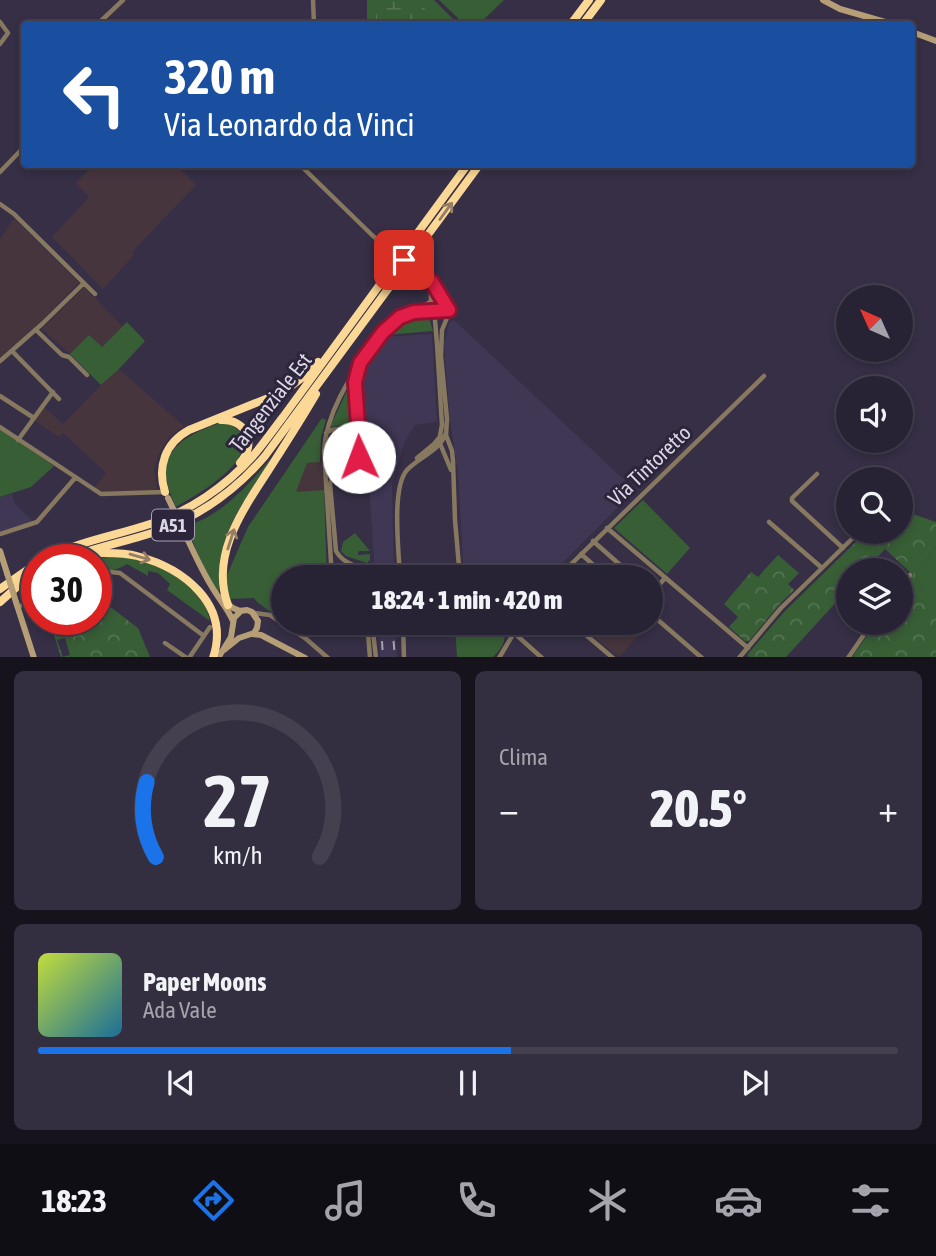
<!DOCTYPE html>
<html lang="it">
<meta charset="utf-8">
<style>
:root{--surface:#282334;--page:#342f40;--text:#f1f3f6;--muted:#a5a4ac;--line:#44404f;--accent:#1a73e8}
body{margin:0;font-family:"Asap Condensed",sans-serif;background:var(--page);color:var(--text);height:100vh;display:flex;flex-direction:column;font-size:26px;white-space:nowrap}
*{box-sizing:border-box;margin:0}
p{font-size:23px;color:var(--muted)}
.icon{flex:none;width:38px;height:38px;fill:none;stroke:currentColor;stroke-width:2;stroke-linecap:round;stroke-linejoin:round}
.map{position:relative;height:657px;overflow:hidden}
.side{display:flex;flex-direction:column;gap:14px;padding:14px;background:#16131d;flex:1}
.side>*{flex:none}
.top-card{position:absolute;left:21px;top:21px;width:894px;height:147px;border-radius:7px;box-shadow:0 4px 10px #0003,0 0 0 2px var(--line);background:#1a4fa0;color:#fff;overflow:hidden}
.needle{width:46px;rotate:315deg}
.controls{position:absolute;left:836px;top:285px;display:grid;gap:14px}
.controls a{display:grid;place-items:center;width:77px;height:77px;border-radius:50%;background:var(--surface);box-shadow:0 4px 10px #0003,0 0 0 2px var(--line);font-size:35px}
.speed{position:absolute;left:21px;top:544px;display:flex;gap:14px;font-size:35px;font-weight:700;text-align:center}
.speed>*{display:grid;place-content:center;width:91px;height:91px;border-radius:50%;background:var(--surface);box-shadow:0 4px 10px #0003,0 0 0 2px var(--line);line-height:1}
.speed .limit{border:10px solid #d22;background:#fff;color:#111}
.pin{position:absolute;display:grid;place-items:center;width:60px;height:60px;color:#fff;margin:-30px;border-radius:14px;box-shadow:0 4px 10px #0006}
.me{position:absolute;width:77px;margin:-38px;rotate:358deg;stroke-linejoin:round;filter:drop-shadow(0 0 5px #0008)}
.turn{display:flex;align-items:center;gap:24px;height:147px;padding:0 28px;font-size:32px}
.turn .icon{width:91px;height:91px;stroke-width:2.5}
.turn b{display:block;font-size:49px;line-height:60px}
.big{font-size:52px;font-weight:800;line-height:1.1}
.side .tile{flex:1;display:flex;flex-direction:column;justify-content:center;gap:10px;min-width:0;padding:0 24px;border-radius:10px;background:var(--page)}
.side .dial{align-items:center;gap:0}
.dial svg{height:182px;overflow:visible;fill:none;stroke:var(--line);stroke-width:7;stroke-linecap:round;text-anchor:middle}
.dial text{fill:var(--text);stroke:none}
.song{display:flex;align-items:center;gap:21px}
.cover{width:84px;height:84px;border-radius:10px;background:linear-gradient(135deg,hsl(70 70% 55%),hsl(200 70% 35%))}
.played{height:7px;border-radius:4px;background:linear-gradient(90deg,var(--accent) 55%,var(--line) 55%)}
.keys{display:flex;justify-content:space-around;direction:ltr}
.heat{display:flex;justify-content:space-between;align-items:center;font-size:38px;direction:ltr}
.side .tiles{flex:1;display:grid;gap:14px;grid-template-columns:1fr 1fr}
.tile:last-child{grid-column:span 2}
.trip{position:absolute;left:271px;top:565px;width:392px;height:70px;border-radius:35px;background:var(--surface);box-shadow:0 4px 10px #0003,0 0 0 2px var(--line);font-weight:800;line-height:70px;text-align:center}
.tab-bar{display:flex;height:112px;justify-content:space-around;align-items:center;background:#100e15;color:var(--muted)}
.tab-bar .icon{width:49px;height:49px}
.tab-bar .selected{color:var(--accent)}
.tab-bar b{font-size:32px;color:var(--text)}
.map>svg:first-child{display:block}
.built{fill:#403754}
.industrial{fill:#47353e}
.green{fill:#385e36}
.wetland{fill:url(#wetland-marsh)}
.park{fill:url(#park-crowns)}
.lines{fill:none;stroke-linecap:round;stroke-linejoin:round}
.street{stroke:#87795f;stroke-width:4.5}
.secondary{stroke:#b69f76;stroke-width:6}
.highway{stroke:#fcd896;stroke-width:8}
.rail{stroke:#a9a4b5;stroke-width:2;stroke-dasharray:9 9;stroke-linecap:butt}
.street-bridge{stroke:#87795f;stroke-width:4.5}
.secondary-bridge{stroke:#b69f76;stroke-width:6}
.oneway{stroke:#947e68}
.route-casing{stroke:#92132f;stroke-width:18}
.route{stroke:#e11d48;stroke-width:12}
.labels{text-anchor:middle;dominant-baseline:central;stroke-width:6;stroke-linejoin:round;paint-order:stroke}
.shield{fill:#2c253b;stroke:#a6a2b3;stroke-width:2}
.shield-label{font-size:19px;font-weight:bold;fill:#dbd7e6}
.street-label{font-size:21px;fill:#dbd7e6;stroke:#2c253b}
</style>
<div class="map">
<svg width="936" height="658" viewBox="0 0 936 658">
<defs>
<pattern id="wetland-marsh" width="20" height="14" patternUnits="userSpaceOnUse" patternTransform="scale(1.75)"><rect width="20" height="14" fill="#385e36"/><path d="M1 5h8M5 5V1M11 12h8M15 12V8" fill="none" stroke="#547453"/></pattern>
<pattern id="park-crowns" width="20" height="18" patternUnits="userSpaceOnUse" patternTransform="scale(1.75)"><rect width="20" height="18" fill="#385e36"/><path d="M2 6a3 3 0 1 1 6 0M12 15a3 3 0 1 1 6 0" fill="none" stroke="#547453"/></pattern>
</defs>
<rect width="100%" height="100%" fill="#362f46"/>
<!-- built -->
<path class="built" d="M454 320 635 490 548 577H464L458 473 450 421 444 344 449 322Z
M432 334 437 422 415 425 405 441 392 483 394 577H369L368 563 374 562 362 367 383 337Z
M12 494 15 504 34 522 0 532V497Z
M378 623H395L397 657H380Z"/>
<!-- industrial -->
<path class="industrial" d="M91 165H176L196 185 132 252 134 255 103 289 52 237 89 197 76 183 92 166Z
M14 218 79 283 39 323 0 357V239Z
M84 287 123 327 101 348 89 335 70 354 42 329Z
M119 369 184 426 169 437 158 456 154 471 158 492 101 493 93 489 106 473 63 433 59 437 34 420 44 407 63 424 101 385Z
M322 462 324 490 295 493 307 463Z
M651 618 655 621 651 626H647L619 657 595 638 609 623H651Z"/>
<!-- green -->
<path class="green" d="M367 0H434L458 24H367Z
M439 0H504L479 24H464Z
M419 315 429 318 433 331 385 335C393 323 405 317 419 315Z
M127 322 145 341 119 369 101 385 70 354 89 335 102 347Z
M351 382 354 434 339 426 330 427Z
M322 418 326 420 321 437 320 462 307 463 296 492 324 490 327 577 284 578 283 621 257 602 254 598 230 599 226 582 227 575 248 527Z
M222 422C234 425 244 431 243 444 242 470 196 495 176 507 171 496 165 482 166 470 168 441 199 431 222 422Z
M0 429 54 466 31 487 0 497Z
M334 432C346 432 365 446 353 459 348 465 339 469 333 474H329C326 461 323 441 334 432Z
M271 458C258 482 239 504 229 530 220 551 221 572 219 594L208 577 186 526C192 524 200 521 206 518 231 504 253 480 271 458Z
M643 500 690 548 667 574 614 528Z
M355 533 370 551H359L358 553V555L370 554V560L367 563 346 556 341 551 343 542Z
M936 547V657L871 658 901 623 924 591 915 573Z
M113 556 132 558 163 566 193 588 204 600 210 621 167 590 170 584 158 573 148 571V576L127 564C118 570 107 571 96 574V560H90Z
M470 623H496C510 635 505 645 493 657H457L455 627 467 626Z"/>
<!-- wetland -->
<path class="wetland" d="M383 0H420C425 12 433 19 444 24H375L377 9Z"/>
<!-- park -->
<path class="park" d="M901 510 936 522V547L915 573 924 591 923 600 936 604V657H852L876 623H901V590L913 575 885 549 865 570H849V588L786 657H749L747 655 784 612 865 533 871 538 877 532H901Z
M778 555 799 573 788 584 794 590 779 605 749 641H745L729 627 738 617 724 604 751 572 758 577Z
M96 596 138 628 150 657H63L70 655 65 638 57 640 63 657H61L52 629 81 620 84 621 96 620 98 616 96 610Z"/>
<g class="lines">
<!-- street -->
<path class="street" d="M313 0 314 24
M0 22 8 33 0 44
M100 24 102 20 123 0
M299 164 373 236 388 248
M0 172 24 147
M0 204 14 214 95 294
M421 272 432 282 449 310V313L442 330 441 356 447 419 446 435 452 451 453 461 455 520 460 578
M428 280 431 286V301L435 320 437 344 442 425 439 441 451 470
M419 311 448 310
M36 330 62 355 69 357 87 375
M12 351 59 399
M0 361 42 324 84 283
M357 370 355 382 360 455C351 465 334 469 330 484L336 551C344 566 359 563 368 578
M0 396 34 418
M0 427 101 494 164 492
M326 433C338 425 350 431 357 442
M18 440 53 392
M417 458 434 444 439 438
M817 474 792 498V501L843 548
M769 522 822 568
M607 528 748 648
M0 534 37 522 75 478
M593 541 635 578
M581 554 608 578
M331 572 339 567 351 565
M96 577 110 572 120 573 204 636
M332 577C343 570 352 571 364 572
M332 578 324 451C326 414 349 378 370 349 376 340 382 331 390 324 399 317 410 314 419 309 428 305 432 297 443 299
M400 578C399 552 391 488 407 470 420 456 439 452 446 433
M557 578 764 376
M901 586 910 575
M651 591 653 592 665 578
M17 607 37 599
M254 613 270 615 305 638 328 658
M651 614 702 658
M363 623 368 633 370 658
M372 623 376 658
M403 623 404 658
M503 623 542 658
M572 623 613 658
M165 643 187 658
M189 658 210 627
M499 658 520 623
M739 658 781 608 859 532
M848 658 872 623"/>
<!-- secondary -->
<path class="secondary" d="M823 0 840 9 892 24
M912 32 936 41
M186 536C194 553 202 571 212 587 219 599 228 609 233 621
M0 551 7 573
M218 596 233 608 240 611 247 610 252 612 258 621 257 628 254 633 239 638 224 650
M16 602 34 658
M252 634 261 635 305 658
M218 658 231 637 234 618 241 611"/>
<!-- highway -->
<path class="highway" d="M571 24 589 0
M583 24 601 0
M221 420C247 419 257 444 240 463
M165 492C157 467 165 443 189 430L283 392 307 374 318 362
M93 553C108 553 123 552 137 556 183 568 231 604 213 658
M42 560C76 542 114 536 150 524 189 512 226 486 253 456 264 443 273 430 283 417L468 164
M63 560C93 548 125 542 155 532 198 517 236 490 265 456L480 164
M0 589 37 563
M0 602 18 586 37 573
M228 605C210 556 242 511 268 471 284 446 301 420 316 394"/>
<!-- rail -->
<path class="rail" d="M381 623 383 658
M392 623 395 658"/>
<!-- street-bridge -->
<path class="street-bridge" d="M388 248 421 272"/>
<!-- secondary-bridge -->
<path class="secondary-bridge" d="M168 498 186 536
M7 573 16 602"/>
</g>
<!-- one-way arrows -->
<defs><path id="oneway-shaft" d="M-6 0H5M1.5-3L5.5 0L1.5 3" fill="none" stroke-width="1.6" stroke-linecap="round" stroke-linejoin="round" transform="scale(1.75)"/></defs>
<g class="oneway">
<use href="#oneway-shaft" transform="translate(446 211) rotate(-54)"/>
<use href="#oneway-shaft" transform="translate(231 539) rotate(-72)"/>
<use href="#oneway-shaft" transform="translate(140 557) rotate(16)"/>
</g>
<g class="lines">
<defs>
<path id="route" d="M359 457 360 453 355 382 360 363 383 332 400 317 414 312 449 310 432 282 404 260"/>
</defs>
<!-- route casing -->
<use href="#route" class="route-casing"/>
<!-- route -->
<use href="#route" class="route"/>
</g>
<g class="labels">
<!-- shield labels -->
<rect class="shield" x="152" y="509.5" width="42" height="31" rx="5"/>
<g class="shield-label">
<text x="173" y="525">A51</text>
</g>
<!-- street labels -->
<g class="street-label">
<text transform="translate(270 402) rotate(-52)">Tangenziale Est</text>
<text transform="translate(649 465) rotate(-44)">Via Tintoretto</text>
</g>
</g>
</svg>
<div class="controls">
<a><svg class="needle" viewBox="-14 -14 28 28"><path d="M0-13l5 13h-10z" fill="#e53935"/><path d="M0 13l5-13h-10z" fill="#a5a4ac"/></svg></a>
<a><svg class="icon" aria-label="sound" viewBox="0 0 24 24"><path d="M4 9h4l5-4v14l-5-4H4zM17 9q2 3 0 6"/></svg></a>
<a><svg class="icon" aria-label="search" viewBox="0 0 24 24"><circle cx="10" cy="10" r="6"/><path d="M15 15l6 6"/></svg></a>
<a><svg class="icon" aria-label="layers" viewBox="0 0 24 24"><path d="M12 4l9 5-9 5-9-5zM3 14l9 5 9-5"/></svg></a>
</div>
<div class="speed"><div class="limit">30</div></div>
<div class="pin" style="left:404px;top:260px;background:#d93025"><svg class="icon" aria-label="arrive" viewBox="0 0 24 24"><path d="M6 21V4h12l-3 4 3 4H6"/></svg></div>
<svg class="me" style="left:359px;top:457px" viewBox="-20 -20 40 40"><circle r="19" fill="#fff"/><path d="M0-13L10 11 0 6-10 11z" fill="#e11d48"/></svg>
<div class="trip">18:24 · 1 min · 420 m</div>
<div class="top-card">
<div class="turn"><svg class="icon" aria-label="left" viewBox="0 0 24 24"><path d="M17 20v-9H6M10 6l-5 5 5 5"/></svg><div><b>320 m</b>Via Leonardo da Vinci</div></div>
</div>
</div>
<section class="side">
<div class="tiles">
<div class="tile dial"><svg viewBox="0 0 100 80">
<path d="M14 69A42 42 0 1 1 86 69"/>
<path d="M14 69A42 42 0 0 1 10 36" stroke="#1a73e8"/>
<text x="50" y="56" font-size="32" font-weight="700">27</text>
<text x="50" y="72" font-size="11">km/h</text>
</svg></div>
<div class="tile"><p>Clima</p>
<div class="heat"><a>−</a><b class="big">20.5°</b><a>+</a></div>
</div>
<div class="tile">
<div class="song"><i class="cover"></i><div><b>Paper Moons</b><p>Ada Vale</p></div></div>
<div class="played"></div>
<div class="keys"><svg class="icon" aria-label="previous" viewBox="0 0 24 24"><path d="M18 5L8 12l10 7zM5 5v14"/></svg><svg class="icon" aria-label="pause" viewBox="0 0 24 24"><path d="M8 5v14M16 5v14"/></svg><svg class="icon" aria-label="next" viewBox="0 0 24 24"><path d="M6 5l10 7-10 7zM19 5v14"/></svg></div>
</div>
</div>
</section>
<nav class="tab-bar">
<b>18:23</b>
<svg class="icon selected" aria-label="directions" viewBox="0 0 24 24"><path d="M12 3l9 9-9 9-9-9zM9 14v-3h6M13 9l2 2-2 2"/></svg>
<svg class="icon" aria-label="music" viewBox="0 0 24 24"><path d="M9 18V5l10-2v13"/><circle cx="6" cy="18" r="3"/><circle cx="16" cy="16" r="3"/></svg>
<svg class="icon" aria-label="phone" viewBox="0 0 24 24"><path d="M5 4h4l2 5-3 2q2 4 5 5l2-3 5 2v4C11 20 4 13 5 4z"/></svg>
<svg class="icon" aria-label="climate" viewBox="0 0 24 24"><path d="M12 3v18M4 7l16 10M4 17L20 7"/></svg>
<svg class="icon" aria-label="car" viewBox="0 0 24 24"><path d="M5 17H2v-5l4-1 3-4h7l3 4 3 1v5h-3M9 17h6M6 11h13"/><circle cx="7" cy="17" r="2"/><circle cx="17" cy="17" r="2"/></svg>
<svg class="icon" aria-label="filters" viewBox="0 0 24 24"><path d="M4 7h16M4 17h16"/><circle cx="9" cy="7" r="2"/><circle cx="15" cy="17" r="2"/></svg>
</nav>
